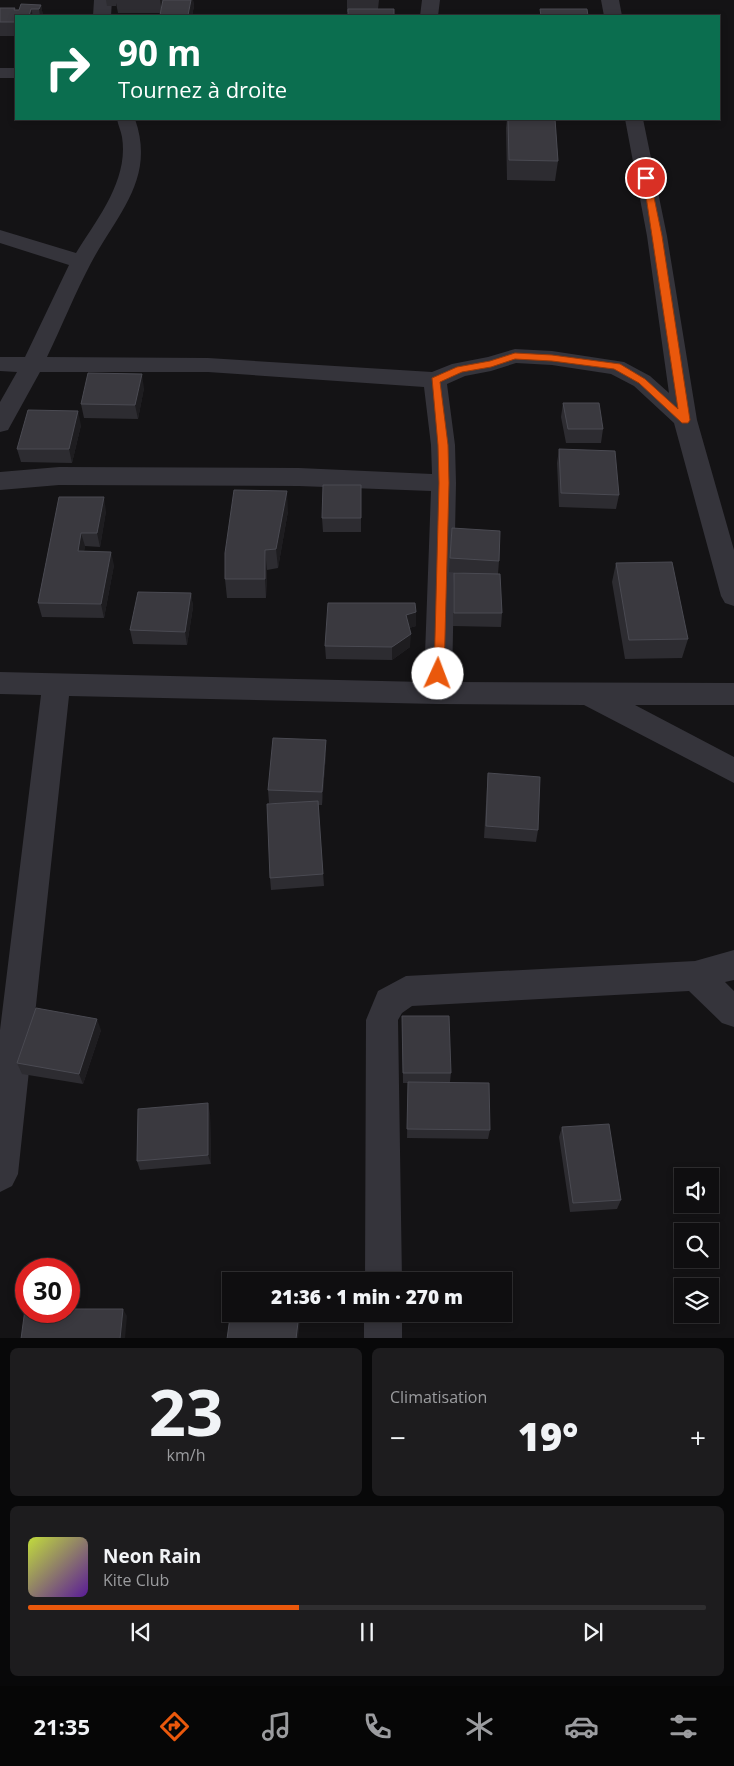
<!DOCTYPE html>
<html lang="fr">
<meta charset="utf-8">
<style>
:root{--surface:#0f0e10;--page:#1d1c1e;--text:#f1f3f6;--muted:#9b9c9f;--line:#2f2e30;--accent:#ea580c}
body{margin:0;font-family:"Open Sans",sans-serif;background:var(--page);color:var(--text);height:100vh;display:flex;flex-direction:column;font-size:19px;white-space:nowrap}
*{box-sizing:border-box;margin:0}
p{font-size:16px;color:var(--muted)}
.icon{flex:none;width:28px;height:28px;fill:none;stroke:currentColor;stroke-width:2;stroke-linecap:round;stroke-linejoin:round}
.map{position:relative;height:1338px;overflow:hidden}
.details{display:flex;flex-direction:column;gap:10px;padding:10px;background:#080809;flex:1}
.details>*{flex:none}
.guide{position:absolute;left:15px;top:15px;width:705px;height:105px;border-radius:0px;box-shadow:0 2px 8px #0003,0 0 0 1px var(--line);background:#0b6e4f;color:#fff;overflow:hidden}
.buttons{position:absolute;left:674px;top:1168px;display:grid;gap:10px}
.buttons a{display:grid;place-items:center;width:45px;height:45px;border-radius:0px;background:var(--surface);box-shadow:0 2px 8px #0003,0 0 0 1px var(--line);font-size:25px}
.speed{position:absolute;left:15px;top:1258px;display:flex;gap:10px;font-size:25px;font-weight:700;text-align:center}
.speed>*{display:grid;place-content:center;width:65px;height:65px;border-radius:50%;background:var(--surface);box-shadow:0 2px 8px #0003,0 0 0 1px var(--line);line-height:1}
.speed .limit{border:8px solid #d22;background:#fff;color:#111}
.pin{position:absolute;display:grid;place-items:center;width:42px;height:42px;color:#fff;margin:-21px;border:2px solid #fff;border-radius:50%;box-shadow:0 1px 5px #0007}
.me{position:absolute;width:55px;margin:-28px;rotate:2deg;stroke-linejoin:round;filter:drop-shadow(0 0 4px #0008)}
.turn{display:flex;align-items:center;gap:18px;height:105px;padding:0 20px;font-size:22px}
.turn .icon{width:65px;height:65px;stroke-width:2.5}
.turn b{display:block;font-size:35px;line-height:42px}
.big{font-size:38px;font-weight:800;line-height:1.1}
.details .card{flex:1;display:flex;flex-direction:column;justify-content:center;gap:8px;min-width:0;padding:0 18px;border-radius:8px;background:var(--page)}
.details .dial{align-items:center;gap:0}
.dial b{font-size:65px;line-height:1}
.song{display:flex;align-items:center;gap:15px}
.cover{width:60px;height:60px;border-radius:8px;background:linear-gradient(135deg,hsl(70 70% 55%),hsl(270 70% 35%))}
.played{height:5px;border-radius:2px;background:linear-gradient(90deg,var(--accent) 40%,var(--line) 40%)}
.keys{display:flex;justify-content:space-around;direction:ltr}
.heat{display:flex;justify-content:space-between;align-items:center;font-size:28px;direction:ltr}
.details .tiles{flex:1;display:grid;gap:10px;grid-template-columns:1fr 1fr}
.card:last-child{grid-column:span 2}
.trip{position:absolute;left:222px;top:1272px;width:290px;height:50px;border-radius:0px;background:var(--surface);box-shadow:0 2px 8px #0003,0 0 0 1px var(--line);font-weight:800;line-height:50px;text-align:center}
.tab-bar{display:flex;height:80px;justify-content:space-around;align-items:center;background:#060606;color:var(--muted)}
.tab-bar .icon{width:35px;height:35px}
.tab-bar .current{color:var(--accent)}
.tab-bar b{font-size:22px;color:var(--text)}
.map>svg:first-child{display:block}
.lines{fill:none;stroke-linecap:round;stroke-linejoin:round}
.minor{fill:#35343b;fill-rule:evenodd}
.wall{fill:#2d2c31}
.shaded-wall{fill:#1e1d20}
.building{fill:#3a393f;stroke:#4a4a52}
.route{fill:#ea580c;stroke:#983908}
</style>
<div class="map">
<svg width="734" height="1339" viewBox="0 0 734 1339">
<rect width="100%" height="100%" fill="#141315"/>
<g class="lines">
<!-- minor -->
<path class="minor" d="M94 0H112L111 16H93Z
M422 0H440L438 16H420Z
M601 0H619L622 16H604Z
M0 68H16V78H0Z
M117 119H135C156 179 117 214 91 263 75 293 62 326 47 357L208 358 432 372 452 364 488 357 515 349 552 351 624 362 650 376 669 393 647 236 625 119H643L667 236 697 420 734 550V606L725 603 721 596 674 423 634 386 611 374 552 365 516 363 491 371 465 376 447 384 455 445 456 483 452 682 734 683V705H635L734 757V783L584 705 438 704 69 696 18 1174 12 1186 0 1192V1030L41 695 0 694V672L424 682 431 491 299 486 59 485 0 490V472L59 467 299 468 432 474 431 445 424 387 208 372H40L8 430 0 432V402L17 372 0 371V357H25L69 265 0 243V230L76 253C97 219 129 180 122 137 121 131 118 125 117 119Z
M734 950V980L725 982 734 991V1027L722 1023 689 991 412 1006 402 1013 398 1020 402 1281H365L366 1020 378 991 406 976 695 961Z
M364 1314H402V1339H364Z"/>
</g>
<!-- wall -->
<path class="wall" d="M106 0H193L194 6 192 16H160V13H118L116 3V6H107Z
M347 0H379L378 9 347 12Z
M41 5 43 16H16V36H0V8L19 10Z
M507 119H555L558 161 555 181 507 180 506 128Z
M144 388 138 419 84 418 81 404Z
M563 403 603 429 601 443H566L561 417Z
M81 425 72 463 21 462 17 449Z
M559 449 619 495 616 509 559 507 557 463Z
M361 485V532H323L322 518Z
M59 497 106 511 100 547 85 546 84 551 114 565 104 618 42 617 38 603Z
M288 511 278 568 267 570 266 598H227L225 579Z
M452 528 499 561 498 574 502 613 501 627 453 626V587L454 573 477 574 449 572Z
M616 563 688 639 682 658 625 659 612 582Z
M191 593 193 607 187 645 133 644 130 630Z
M416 612V626L409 628 410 647 392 660 326 659 325 646Z
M326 740V753L322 805H318L324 886 271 890 270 878 278 803H269L268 790Z
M488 773 538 830 536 842 484 838 487 786Z
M402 1016 451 1073 450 1082 490 1130 488 1139 407 1138 408 1083H403Z
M101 1030 83 1084 22 1074 17 1063Z
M210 1113 211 1164 140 1170 137 1161Z
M562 1127 621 1200 617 1209 570 1212 559 1137Z"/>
<!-- shaded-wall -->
<path class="shaded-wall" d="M160 0H164L162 13Z
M191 0H193L194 6 192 16H188Z
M41 5 43 16H40L39 9Z
M31 9 33 16H29Z
M142 374 144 388 138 419 135 405Z
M78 411 81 425 72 463 69 449Z
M287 491 288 511 278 568 276 549Z
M104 497 106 511 100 547 97 533Z
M81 533 85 546 82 565 78 551Z
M265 550 267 570 266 598 265 579Z
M111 552 114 565 104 618 101 604Z
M191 593 193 607 187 645 185 632Z
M416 612V626L406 629V615Z
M411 634 410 647 392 660V647Z
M326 740V753L322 805V792Z
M97 1019 101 1030 83 1084 79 1074Z
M208 1103 210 1113 211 1164 208 1155Z
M123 1309 127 1316 125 1339H120Z
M299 1314H301L298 1339H296Z"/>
<!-- building -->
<path class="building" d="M163 0H191L188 15H160Z
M21 4 41 5 39 9H31L29 16H16V22H0V8H15L14 10H19Z
M348 9H394V16H348Z
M540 9H587L588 16H541Z
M508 119H555L558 161 509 160Z
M88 373 142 374 135 405 81 404Z
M563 403H599L603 429H568Z
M28 410 78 411 69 449H17Z
M559 449 615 451 619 495 561 493Z
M323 485H361V518H322Z
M234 490 287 491 276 549 265 550V579H225V553Z
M59 497H104L97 533H81L78 551 111 552 101 604 38 603Z
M452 528 500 531 499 561 450 558Z
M672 562 688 639 629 640 616 563Z
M454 573 500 574 502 613H454Z
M138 592 191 593 185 632 130 630Z
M328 603H415L416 612 406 615 411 634 392 647 325 646Z
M273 738 326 740 322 792 268 790Z
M488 773 540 777 538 830 486 826Z
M318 801 323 874 270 878 267 804Z
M36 1008 97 1019 79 1074 17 1063Z
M402 1016H449L451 1073H403Z
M408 1082 489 1083 490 1130 407 1129Z
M208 1103V1155L137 1161 138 1109Z
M609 1124 621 1200 573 1203 562 1127Z
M25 1309H26V1311H69V1309H123L120 1339H21Z
M231 1310V1314H299L296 1339H227Z"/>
<!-- route -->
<path class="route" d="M643 176 650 178 662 236 690 420 688 423H682L639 383 614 369 552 361 515 359 491 367 462 372 440 382 448 445 449 483 444 674 443 677H434L439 483 438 445 432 378 457 367 490 361 515 353 552 355 620 364 645 379 678 409Z"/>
</svg>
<div class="buttons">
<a><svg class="icon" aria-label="sound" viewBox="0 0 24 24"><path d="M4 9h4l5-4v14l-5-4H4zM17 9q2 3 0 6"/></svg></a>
<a><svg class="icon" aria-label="search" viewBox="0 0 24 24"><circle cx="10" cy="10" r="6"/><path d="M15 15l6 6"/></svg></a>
<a><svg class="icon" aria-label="layers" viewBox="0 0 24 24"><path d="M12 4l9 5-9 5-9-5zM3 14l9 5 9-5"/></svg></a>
</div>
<div class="speed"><div class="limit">30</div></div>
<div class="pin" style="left:646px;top:178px;background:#d93025"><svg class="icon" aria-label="arrive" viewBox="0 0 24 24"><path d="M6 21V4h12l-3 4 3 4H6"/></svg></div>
<svg class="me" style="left:438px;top:674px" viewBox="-20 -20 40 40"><circle r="19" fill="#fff"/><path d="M0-13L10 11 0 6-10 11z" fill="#ea580c"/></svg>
<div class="trip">21:36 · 1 min · 270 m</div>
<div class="guide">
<div class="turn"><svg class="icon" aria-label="right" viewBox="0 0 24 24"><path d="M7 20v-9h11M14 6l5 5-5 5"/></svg><div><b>90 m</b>Tournez à droite</div></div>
</div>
</div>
<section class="details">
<div class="tiles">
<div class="card dial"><b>23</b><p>km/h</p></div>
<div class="card"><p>Climatisation</p>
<div class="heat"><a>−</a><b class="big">19°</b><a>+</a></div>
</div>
<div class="card">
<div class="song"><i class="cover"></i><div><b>Neon Rain</b><p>Kite Club</p></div></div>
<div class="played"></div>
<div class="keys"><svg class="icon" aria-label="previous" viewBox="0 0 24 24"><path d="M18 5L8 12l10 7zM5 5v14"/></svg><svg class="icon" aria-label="pause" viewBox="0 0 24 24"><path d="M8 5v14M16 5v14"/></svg><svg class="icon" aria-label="next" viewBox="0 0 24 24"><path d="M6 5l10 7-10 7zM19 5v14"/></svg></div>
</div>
</div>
</section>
<nav class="tab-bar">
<b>21:35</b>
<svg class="icon current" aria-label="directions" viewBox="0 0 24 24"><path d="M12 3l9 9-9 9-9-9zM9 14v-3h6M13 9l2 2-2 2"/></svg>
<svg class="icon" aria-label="music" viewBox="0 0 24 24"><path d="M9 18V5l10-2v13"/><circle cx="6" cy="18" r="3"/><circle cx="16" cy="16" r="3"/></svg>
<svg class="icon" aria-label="phone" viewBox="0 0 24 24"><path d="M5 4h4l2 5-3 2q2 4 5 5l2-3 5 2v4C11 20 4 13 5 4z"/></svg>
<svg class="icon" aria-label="climate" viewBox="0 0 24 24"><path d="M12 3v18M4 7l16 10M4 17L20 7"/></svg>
<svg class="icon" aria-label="car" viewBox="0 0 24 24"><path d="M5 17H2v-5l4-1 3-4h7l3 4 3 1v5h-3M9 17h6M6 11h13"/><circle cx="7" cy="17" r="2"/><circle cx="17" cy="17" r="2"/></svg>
<svg class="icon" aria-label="filters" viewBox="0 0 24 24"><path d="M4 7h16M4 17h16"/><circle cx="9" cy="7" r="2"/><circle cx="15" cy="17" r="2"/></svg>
</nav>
